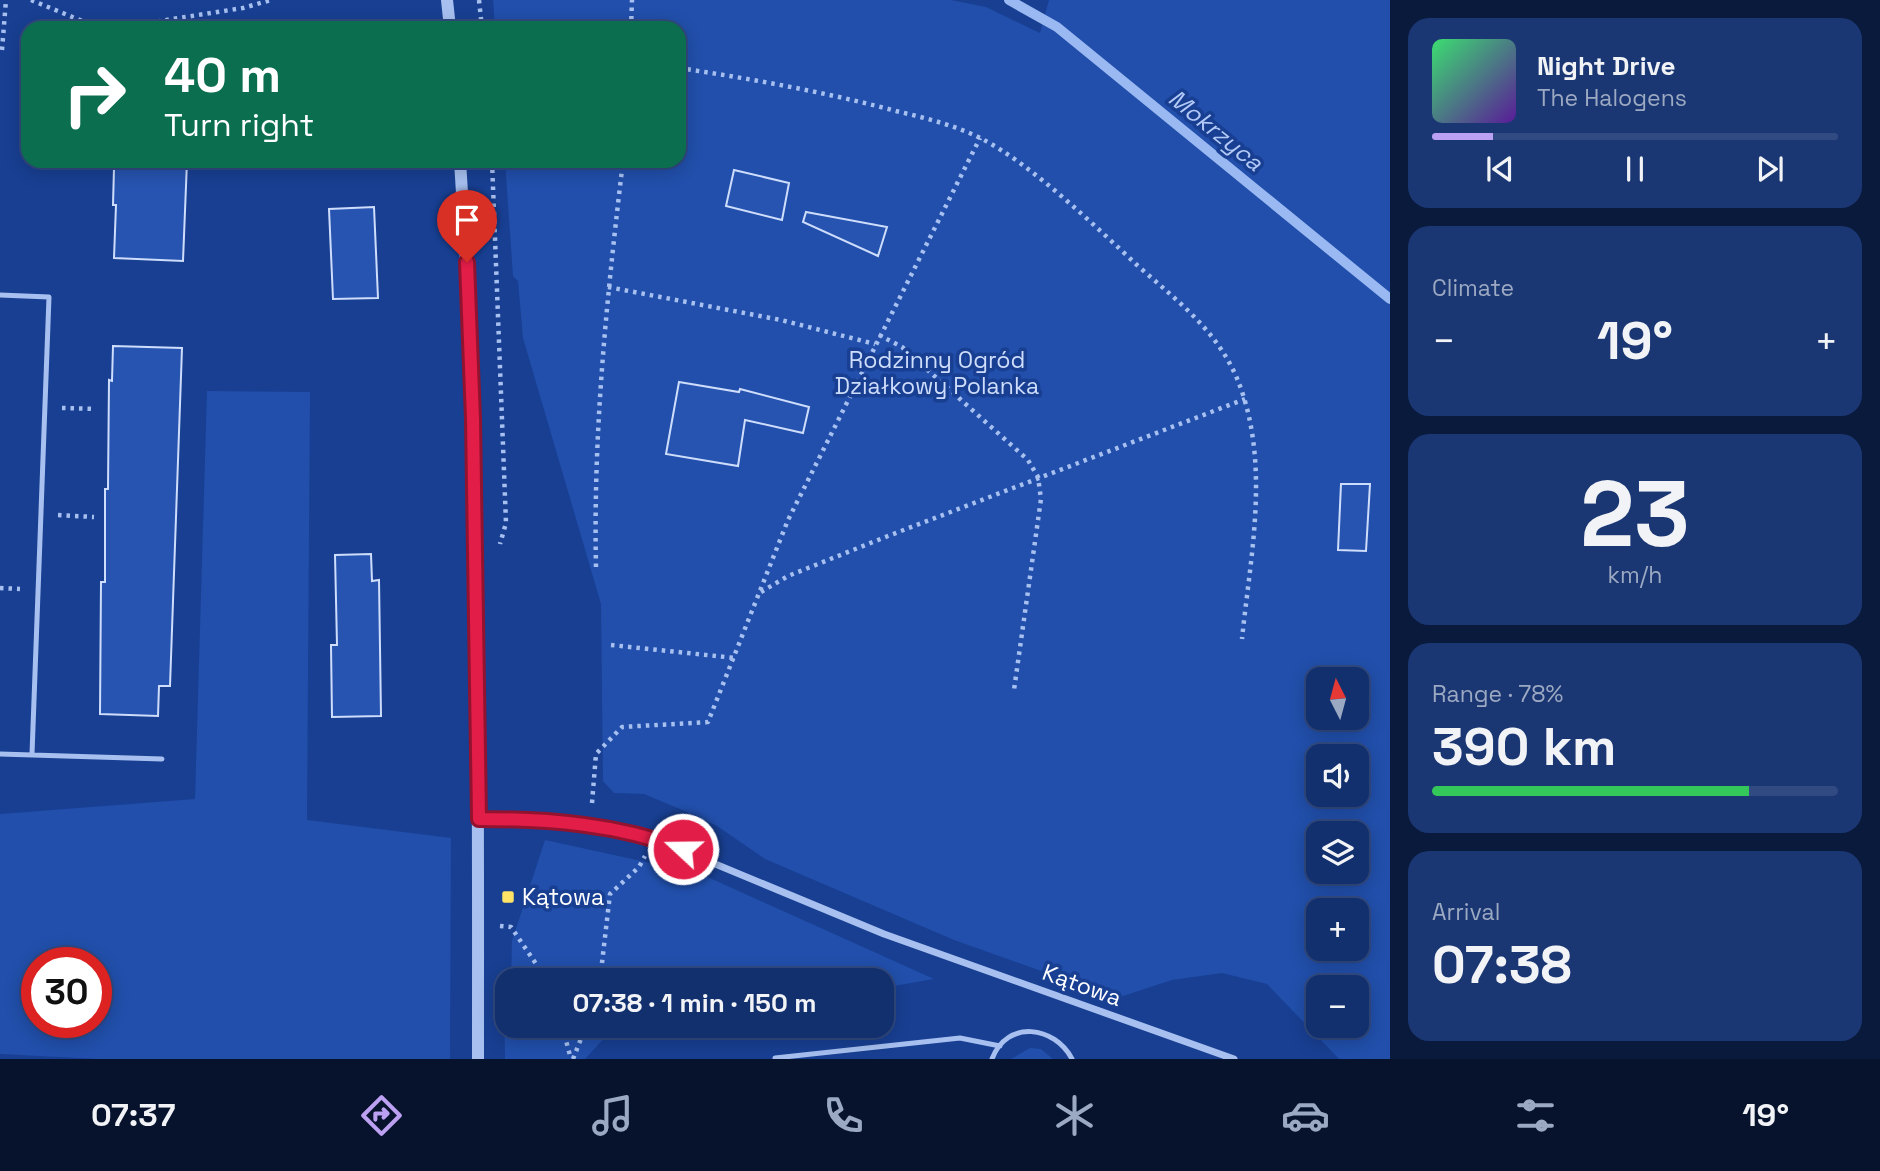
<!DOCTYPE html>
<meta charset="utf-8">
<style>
:root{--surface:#122f6e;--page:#1b3773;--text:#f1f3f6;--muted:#9ca9c2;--line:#314a81;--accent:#bca0f2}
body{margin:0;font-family:"Space Grotesk",sans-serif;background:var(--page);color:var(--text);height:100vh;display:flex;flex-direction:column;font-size:26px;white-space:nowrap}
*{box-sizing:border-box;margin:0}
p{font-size:23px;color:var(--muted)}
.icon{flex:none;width:38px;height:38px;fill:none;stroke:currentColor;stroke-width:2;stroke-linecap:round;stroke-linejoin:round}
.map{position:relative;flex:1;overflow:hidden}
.drawer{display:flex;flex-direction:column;gap:18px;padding:18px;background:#0a1a3c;width:490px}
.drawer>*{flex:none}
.banner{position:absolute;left:21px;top:21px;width:665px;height:147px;border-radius:21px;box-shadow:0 4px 18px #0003,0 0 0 2px var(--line);background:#0b6e4f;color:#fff;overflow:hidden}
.needle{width:46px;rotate:354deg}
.fabs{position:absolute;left:1306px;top:667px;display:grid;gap:14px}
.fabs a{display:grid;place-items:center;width:63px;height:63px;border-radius:14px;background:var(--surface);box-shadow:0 4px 18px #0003,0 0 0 2px var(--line);font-size:35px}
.speed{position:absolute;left:21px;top:947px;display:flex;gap:14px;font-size:35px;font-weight:700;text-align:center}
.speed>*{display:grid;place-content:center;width:91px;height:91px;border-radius:50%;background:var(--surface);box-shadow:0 4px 18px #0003,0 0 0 2px var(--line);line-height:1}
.speed .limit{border:10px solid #d22;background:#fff;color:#111}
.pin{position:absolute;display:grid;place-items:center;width:60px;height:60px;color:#fff;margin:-72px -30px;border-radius:50% 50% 50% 0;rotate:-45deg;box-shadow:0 0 7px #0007}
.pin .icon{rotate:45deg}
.me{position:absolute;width:77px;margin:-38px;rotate:291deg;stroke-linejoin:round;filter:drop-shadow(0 0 5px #0008)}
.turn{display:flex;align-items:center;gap:24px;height:147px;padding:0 28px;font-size:32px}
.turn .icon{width:91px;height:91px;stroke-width:2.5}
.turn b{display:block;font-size:49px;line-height:60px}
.big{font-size:52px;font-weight:600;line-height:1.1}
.drawer .widget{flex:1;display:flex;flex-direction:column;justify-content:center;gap:10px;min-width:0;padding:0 24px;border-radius:21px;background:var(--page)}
.drawer .dial{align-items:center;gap:0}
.dial b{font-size:91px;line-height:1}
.song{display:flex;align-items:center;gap:21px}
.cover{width:84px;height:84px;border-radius:10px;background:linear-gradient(135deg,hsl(140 70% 55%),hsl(270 70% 35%))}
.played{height:7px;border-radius:4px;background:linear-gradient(90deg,var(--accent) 15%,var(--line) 15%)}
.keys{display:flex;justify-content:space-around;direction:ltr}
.heat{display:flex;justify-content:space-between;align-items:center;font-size:38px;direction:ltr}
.charge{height:10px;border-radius:5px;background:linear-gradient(90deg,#34c759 78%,var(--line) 0)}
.trip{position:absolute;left:495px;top:968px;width:399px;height:70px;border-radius:21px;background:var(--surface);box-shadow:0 4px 18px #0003,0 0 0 2px var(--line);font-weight:600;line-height:70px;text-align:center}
.menu{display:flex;height:112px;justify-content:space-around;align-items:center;background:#07132c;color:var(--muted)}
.menu .icon{width:49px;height:49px}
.menu .active{color:var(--accent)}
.menu b{font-size:32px;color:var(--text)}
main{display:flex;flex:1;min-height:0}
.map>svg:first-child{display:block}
.green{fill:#214fab;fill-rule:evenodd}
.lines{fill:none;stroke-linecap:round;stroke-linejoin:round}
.stream{stroke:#9ab9f2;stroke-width:10}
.building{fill:#2754b0;stroke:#ceddfb;stroke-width:2}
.path{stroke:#a7c0f0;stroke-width:4.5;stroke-dasharray:3.5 5;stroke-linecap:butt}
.service{stroke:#a7c0f0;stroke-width:5}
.minor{stroke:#a7c0f0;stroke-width:7}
.tertiary{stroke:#a7c0f0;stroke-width:12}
.route-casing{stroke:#92132f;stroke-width:18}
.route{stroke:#e11d48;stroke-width:12}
.poi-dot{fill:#ffe466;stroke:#183f92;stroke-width:2.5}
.labels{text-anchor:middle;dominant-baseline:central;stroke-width:7;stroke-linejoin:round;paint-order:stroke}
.park-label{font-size:23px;fill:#ceddfb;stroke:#183f92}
.poi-label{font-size:23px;fill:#fff;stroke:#183f92;text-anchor:start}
.street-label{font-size:23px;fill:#fff;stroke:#183f92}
.water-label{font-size:24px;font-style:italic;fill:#b3caf7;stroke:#183f92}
</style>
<main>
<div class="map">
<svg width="1390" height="1059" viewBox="0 0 1390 1059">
<rect width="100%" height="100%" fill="#183f92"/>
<!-- green -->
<path class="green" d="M493 0H951L986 7 1040 33 1049 0H1390V1059H1339L1267 984 1222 973 1172 980 1117 998 954 940 765 859 717 826 687 812 644 794 614 793 603 781 601 604 523 338 518 281 513 276 505 161H679V28H495ZM1318 679H1356V718H1318ZM1318 756H1356V794H1318ZM1318 833H1356V872H1318ZM1318 910H1356V948H1318ZM1318 987H1356V1026H1318Z
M207 391 310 392 307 820 451 838 450 1059H98L0 1054V814L195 799ZM96 962V1022H37V962Z
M545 840 701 874 934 979 882 988V980H511L512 941Z
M504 986H507L508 1026H652L609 1033 585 1059H505Z
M1030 1048 1041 1049 1053 1059H1011Z"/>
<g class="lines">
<!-- stream -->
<path class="stream" d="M1009 0 1057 27 1390 299"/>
</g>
<!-- building -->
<path class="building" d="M118 161H187L183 261 114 258 116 205H113L114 168H117Z
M734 170 789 183 782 220 726 206Z
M374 207 378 298 333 299 329 209Z
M806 212 887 227 878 256 803 222Z
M113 346 182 348 170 686H159L158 716 100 714 101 582H105V489H108L109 380 112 381Z
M679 382 739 392 740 389 809 407 803 433 745 420 738 466 666 454Z
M1341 484H1370L1366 551 1338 550Z
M371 554 372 581 379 580 381 716 332 717 331 645H337L335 555Z"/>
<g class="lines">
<!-- path -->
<path class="path" d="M31 0 87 23 115 28
M479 0 482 28
M115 28 243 8 271 0
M631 28 632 0
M2 50 6 0
M679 68C752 79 825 92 896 111 925 118 955 125 982 139 1031 164 1095 226 1137 265 1183 306 1226 337 1244 398 1268 476 1250 560 1242 639
M492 161 506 523 500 544
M608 287 781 320 875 344
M879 335 902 347 1028 460 1038 477 1041 499 1014 690
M62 408 96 409
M58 515 94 517
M596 567C593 431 607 296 623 161
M0 588 20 589
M761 592 788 576 888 536 1245 399
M611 645 735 658
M592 803 596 754 622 727 708 722 788 520 980 138
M500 926 511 927 547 980
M600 980 610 894 639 867 645 856
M562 1026 571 1059
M573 1059 586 1026"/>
<!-- service -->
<path class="service" d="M0 295 49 297 32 754
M0 754 162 759
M775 1058 960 1038 1000 1046
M992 1059C1007 1019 1055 1026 1072 1059"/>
<!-- minor -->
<path class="minor" d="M479 819 594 824 655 839 884 934 1234 1059"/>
<!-- tertiary -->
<path class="tertiary" d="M447 0 450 28
M460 161C480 460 478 760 478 1059"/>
</g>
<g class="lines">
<defs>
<path id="route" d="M467 262 473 419 479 819C549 819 617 824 683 849"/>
</defs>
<!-- route casing -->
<use href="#route" class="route-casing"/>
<!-- route -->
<use href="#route" class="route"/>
</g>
<!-- markers -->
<rect class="poi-dot" x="501" y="890" width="14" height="14" rx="3.5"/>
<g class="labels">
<!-- park labels -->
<g class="park-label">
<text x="937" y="360">Rodzinny Ogród<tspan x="937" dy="26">Działkowy Polanka</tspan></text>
</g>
<!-- poi labels -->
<g class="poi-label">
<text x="522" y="897">Kątowa</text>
</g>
<!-- street labels -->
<g class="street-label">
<text transform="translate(1082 985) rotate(20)">Kątowa</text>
</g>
<!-- water labels -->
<g class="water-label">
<text transform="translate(1216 130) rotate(39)">Mokrzyca</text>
</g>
</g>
</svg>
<div class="fabs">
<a><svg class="needle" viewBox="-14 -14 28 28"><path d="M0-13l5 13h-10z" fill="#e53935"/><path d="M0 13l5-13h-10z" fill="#9ca9c2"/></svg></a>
<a><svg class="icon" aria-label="sound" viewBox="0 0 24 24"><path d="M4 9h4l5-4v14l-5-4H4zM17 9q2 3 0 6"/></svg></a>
<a><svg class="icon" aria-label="layers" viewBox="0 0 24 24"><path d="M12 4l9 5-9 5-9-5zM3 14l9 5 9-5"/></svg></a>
<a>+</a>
<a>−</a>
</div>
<div class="speed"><div class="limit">30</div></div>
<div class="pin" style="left:467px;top:262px;background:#d93025"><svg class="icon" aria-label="arrive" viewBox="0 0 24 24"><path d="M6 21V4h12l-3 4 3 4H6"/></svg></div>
<svg class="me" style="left:683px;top:849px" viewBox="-20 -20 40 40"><circle r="17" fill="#e11d48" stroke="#fff" stroke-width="3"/><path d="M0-11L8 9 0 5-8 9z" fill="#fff"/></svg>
<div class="trip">07:38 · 1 min · 150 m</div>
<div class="banner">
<div class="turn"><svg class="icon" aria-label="right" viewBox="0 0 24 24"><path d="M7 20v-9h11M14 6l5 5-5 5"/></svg><div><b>40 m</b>Turn right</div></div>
</div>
</div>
<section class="drawer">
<div class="widget">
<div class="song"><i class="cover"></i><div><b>Night Drive</b><p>The Halogens</p></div></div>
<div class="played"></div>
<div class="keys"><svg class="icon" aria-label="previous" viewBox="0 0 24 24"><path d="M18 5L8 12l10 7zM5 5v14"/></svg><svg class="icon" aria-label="pause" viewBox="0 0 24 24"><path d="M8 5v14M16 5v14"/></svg><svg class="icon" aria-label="next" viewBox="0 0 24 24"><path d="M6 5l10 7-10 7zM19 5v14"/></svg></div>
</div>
<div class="widget"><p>Climate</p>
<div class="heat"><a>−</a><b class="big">19°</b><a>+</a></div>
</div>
<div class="widget dial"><b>23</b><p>km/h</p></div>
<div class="widget"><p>Range · 78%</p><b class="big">390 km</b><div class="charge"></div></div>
<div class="widget"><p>Arrival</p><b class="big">07:38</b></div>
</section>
</main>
<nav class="menu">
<b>07:37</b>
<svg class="icon active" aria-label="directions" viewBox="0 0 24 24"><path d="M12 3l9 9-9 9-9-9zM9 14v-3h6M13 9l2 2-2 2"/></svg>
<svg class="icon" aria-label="music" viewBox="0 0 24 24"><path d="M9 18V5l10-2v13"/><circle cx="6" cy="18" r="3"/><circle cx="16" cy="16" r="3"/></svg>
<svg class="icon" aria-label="phone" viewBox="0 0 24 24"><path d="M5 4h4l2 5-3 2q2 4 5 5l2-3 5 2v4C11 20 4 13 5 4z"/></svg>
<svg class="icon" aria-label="climate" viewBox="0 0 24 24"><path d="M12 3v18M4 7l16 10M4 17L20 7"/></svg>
<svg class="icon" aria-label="car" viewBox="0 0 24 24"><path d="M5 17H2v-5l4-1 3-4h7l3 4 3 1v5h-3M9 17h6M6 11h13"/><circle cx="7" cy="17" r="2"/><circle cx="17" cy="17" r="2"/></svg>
<svg class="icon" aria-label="filters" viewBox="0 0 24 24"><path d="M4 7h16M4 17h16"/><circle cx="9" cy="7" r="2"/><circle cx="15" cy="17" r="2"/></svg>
<b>19°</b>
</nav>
